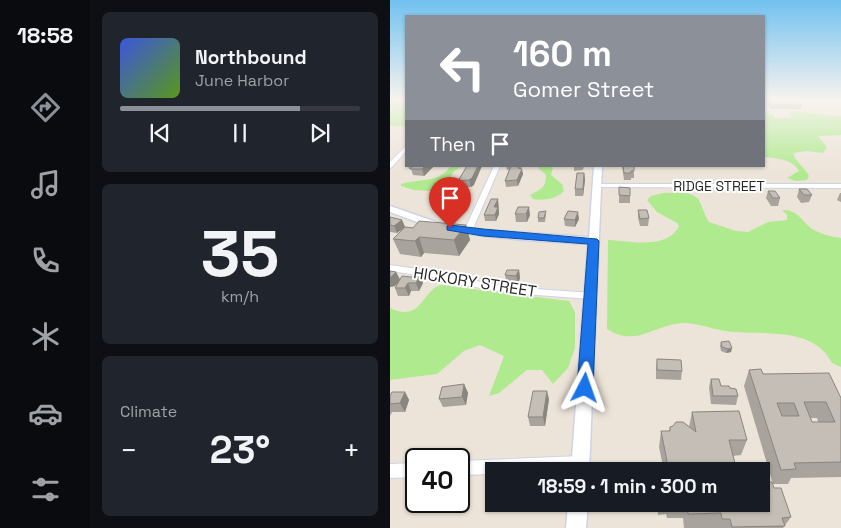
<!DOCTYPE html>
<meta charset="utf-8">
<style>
:root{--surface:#171b24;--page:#20242c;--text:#f1f3f6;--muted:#9ea1a6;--line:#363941;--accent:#8c9099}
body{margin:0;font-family:"Space Grotesk",sans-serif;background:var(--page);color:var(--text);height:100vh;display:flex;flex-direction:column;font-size:19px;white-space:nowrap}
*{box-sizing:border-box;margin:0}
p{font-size:16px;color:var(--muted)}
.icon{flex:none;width:28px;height:28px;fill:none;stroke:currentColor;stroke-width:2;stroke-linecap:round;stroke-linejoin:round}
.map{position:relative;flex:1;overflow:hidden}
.details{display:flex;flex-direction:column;gap:12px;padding:12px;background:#0d0f14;width:300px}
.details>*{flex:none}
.guide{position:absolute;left:15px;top:15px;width:360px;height:152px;border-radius:0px;box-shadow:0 1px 4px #0004;background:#8c9099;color:#fff;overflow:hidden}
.speed{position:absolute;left:15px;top:448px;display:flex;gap:10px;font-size:25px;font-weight:700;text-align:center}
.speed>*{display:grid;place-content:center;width:65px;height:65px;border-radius:50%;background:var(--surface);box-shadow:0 1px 4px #0004;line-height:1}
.speed .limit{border:2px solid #111;border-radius:8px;background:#fff;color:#111}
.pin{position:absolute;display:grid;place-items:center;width:42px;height:42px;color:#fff;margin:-51px -21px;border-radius:50% 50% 50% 0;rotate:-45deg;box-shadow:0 0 5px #0007}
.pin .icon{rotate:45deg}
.me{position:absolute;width:55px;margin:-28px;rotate:4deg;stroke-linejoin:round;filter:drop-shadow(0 0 4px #0008)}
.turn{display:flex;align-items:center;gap:18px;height:105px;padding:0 25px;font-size:22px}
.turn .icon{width:65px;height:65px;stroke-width:2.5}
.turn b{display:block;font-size:35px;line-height:42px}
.then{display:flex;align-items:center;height:48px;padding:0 25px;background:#0003;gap:10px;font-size:19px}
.big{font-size:38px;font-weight:600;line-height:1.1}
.details .card{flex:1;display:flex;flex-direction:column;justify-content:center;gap:8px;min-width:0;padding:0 18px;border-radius:8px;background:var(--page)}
.details .dial{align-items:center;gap:0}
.dial b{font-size:65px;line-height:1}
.song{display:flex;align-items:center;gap:15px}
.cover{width:60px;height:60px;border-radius:8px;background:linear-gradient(135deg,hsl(230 70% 55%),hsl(90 70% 35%))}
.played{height:5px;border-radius:2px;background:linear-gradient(90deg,var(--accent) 75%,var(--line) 75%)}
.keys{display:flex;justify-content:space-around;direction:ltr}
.heat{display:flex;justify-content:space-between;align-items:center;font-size:28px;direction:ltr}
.trip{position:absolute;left:95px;top:462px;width:285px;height:50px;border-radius:0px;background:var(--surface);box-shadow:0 1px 4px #0004;font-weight:600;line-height:50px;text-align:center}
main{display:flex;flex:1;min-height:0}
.tabs{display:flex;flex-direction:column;width:90px;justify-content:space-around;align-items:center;background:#090b0e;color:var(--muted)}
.tabs .icon{width:35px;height:35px}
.tabs .active{color:var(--accent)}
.tabs b{font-size:22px;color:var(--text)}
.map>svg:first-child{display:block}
.green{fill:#b0ea8f}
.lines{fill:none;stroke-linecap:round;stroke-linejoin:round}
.minor-casing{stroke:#ced3e4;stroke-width:2}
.tertiary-casing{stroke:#ced3e4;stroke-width:3}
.minor{fill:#fff;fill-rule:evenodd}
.tertiary{fill:#fff;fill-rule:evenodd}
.wall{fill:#a9a39d;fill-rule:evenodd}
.shaded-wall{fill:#89857f}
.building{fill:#c4beb6;stroke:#89857f;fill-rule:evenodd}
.route{fill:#1a73e8;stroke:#114b97}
.labels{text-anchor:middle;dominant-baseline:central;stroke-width:4;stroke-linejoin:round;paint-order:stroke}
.far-street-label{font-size:14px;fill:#292929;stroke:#fff}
.street-label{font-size:16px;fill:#292929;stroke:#fff}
</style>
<main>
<nav class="tabs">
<b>18:58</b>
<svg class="icon active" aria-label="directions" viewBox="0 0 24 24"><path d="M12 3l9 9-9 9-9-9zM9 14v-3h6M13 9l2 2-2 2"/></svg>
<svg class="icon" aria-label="music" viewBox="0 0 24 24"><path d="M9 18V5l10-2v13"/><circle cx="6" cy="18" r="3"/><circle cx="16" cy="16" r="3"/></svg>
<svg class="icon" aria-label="phone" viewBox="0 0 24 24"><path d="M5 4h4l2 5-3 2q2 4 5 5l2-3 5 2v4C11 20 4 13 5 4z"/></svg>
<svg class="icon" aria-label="climate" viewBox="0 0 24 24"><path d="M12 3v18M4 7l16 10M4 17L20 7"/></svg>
<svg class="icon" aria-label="car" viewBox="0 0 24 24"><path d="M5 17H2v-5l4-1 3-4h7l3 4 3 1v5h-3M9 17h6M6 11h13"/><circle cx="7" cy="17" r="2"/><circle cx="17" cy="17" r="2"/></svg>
<svg class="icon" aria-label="filters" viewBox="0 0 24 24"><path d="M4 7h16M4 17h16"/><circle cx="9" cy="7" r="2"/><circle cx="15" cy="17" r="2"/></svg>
</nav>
<section class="details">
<div class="card">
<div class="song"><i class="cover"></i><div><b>Northbound</b><p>June Harbor</p></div></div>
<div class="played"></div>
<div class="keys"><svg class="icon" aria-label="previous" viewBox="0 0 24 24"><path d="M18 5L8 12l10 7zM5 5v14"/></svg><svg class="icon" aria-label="pause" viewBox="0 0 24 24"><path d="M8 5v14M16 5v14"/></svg><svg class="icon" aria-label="next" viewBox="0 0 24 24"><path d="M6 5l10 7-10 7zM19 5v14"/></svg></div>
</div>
<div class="card dial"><b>35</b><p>km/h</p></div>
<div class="card"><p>Climate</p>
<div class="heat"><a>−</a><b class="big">23°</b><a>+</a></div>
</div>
</section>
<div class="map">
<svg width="451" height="528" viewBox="0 0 451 528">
<rect width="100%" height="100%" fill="#ede4d9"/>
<!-- green -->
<path class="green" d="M0 100H16V126H0Z
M374 112 382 114 385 118H402L399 113C414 108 435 117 451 116V135L428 136 437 147 433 153 416 151 403 153C405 161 415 168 419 176L417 180 406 181 397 178 409 171C403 159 386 158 374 157Z
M60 166H72L63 172 60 179 47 182 40 191 24 190 11 186V184C27 179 51 183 60 166Z
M150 166H161L163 168 161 175 172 184 174 191C166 199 154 201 143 199L140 195C151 189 156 188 156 175L148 168Z
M273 193C284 193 301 190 309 200 311 204 315 216 319 222L346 231 358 232 378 222 397 220V215L392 210C409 209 412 223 424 230 431 234 443 237 451 238V367L442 363C423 325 371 336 335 331 322 329 307 323 294 323 264 324 247 348 217 329L218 240C241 241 277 250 289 226L287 223 267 212 257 200 261 196Z
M51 285 179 301 185 312V348L178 368 163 384 152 370H137L109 393 99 396 114 356 90 345 74 351 47 374 0 380V308C32 323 31 291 51 285Z"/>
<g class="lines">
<defs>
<path id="minor" d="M16 146V151L2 167 0 168V162Z
M104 166H110L82 231 78 233H75L74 231Z
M207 184H451V188L205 187 204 186Z
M0 265 48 272 74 279 120 287 201 293 204 294 206 296 204 298 201 299 120 293 74 285 48 278 0 271Z
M190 456 195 458 197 463 195 468 190 470 104 471V474L69 475V461Z
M26 463V477L0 478V464Z"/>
<path id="tertiary" d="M204 166H212L199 471H181L198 244C176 242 70 238 59 228L64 225 93 230 199 237Z
M0 206 49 223 50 225 49 227H41L0 212Z
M178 504H198L196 528H176Z"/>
</defs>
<!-- minor casing -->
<use href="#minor" class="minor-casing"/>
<!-- tertiary casing -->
<use href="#tertiary" class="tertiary-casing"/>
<!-- minor -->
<use href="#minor" class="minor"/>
<!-- tertiary -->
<use href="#tertiary" class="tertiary"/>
</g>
<!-- wall -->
<path class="wall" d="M374 100H407L412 105 411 109H381Z
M18 166H44L34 176 23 175 21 169H19Z
M77 166 84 185 81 187 70 188 68 181Z
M116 166H132L131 169 133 174 128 186 116 187 115 181 119 170H117Z
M184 166H194L193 170 184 171Z
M232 166H244V178H241V180H234Z
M194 173 195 180 193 196H185V189Z
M229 187 240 188V203H229Z
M409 189 422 195 419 202 411 203 407 197Z
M378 191 390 198 388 206H381L376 198Z
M450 193H451V202L447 200Z
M108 199 109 214 106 221H95L94 215Z
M68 205 70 212 64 217 57 215 55 208Z
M248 210 259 218 258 226H250L248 218Z
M156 211V215L155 222H148V218Z
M125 214 140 215 137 222H126Z
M0 217 12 220 15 227 23 228 76 225 80 240 69 256 34 253 31 257 10 254 3 239 14 228 7 233 0 232Z
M174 219H189L185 227 175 226Z
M129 270 130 278 128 284H117L115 275Z
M0 271 6 272 10 279 33 283 29 291H21L19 296H8L5 288 8 282 5 286 0 287Z
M331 342 341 352 336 353 331 351 330 346Z
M267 359 292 371 291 380 266 379V368Z
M359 370 451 398V477L401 478 398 484H383L354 386ZM421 418H427L428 422H422Z
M321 379 331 386 340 388 348 396 346 405 321 404 319 387Z
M74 384 78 393 76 405 53 407 49 399Z
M15 392 19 400 15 412H2L0 416V396Z
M159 399 155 426H140L138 417Z
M302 412 357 440 351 455 343 456 347 471H274L269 447 271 431H279L280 427H299Z
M384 488 401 517 393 528H294L293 518H277L276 514 268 515 267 504H371Z"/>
<!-- shaded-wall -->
<path class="shaded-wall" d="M35 166H44L34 176 32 169Z
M88 166H92L84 185 81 187 79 180Z
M132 169 133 174 128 186 127 180Z
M194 173 195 180 193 196V189Z
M108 199 109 214 106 221 104 207Z
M68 205 70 212 64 217 62 209Z
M139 207 140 215 137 222 136 214Z
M188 212 189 219 185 227V220Z
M12 220 15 227 7 233 4 226Z
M76 225 80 240 69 256 64 240Z
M29 237 34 253 31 257 25 241Z
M129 270 130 278 128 284 126 276Z
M6 272 10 280 5 286 0 287V278Z
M30 275 33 283 29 291 26 283Z
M18 283 21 291 19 296 15 288Z
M342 348 341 352 336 353 338 349Z
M74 384 78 393 76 405 72 397Z
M157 391 159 399 155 426 153 417Z
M15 392 19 400 15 412 10 403Z"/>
<!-- building -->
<path class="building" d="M378 100H407L412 105H382Z
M23 166H35L32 169H20Z
M77 166H88L82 178 79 180 68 181Z
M121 166H129L128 168 132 169 127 180 115 181Z
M233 166H244V171H241V173H234Z
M187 173H194L193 189H185Z
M229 187 240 188V196L229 195Z
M409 189H417L422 195H414Z
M378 191H385L390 198H383Z
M101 199H108L104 207H108L105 215H94Z
M61 203 68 205 62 209 55 208Z
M128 207H139L136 214H125Z
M248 210H257L259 218 250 219Z
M156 211 154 218H148L149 212Z
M178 211 188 212 185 220 174 219Z
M0 217 12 220 4 226 0 225Z
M29 221 76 225 64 240 29 237 25 241 3 239 15 227 23 228Z
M117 270H129L126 276 115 275Z
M0 271 6 272 0 278Z
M30 275 26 283H18L15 288H5L12 276 21 277Z
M339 341 342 348 338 349 332 347 331 342Z
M267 359 291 360 292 371 267 370Z
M371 369 373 374 439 373 451 398V462L404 463 406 469 391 470 359 370ZM414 402H436L445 422H422ZM387 403H404L409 416H392Z
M321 379H329L331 386H339L340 388 346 389 348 396H323Z
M74 384 72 397 49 399 52 387Z
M143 391H157L153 417H138Z
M2 392H15L10 403 0 404V396Z
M349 411 357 440H339L347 471H279L271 431H280V427L283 426 286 422H293L306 432 302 412Z
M371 482H382L384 488H391L401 517 392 518 395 526 342 527 340 519H332L331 513 298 514 297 504H280H371Z"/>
<!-- sky -->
<linearGradient id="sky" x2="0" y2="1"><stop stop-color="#71c1f0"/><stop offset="0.57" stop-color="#f7f3ee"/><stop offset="1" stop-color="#f7f3ee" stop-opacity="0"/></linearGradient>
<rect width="451" height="174" fill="url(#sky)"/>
<!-- route -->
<path class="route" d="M60 225 93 229 207 239 209 241 203 388 201 393 195 395 189 393 187 388 198 244 93 236 57 230V226Z"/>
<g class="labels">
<!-- far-street labels -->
<g class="far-street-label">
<text x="329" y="186">RIDGE STREET</text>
</g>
<!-- street labels -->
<g class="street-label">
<text transform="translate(85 282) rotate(9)">HICKORY STREET</text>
</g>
</g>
</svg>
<div class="speed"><div class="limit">40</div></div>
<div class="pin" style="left:60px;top:228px;background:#d93025"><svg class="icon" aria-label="arrive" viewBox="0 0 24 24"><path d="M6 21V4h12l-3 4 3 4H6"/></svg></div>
<svg class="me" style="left:195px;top:388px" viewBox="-20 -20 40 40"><path d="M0-17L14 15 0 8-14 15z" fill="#1a73e8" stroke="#fff" stroke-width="4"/></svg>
<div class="trip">18:59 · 1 min · 300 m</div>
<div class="guide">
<div class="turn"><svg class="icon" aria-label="left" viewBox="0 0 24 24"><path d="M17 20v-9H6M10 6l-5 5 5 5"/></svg><div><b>160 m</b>Gomer Street</div></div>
<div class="then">Then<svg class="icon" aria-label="arrive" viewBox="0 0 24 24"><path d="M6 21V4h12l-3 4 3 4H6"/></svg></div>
</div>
</div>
</main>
